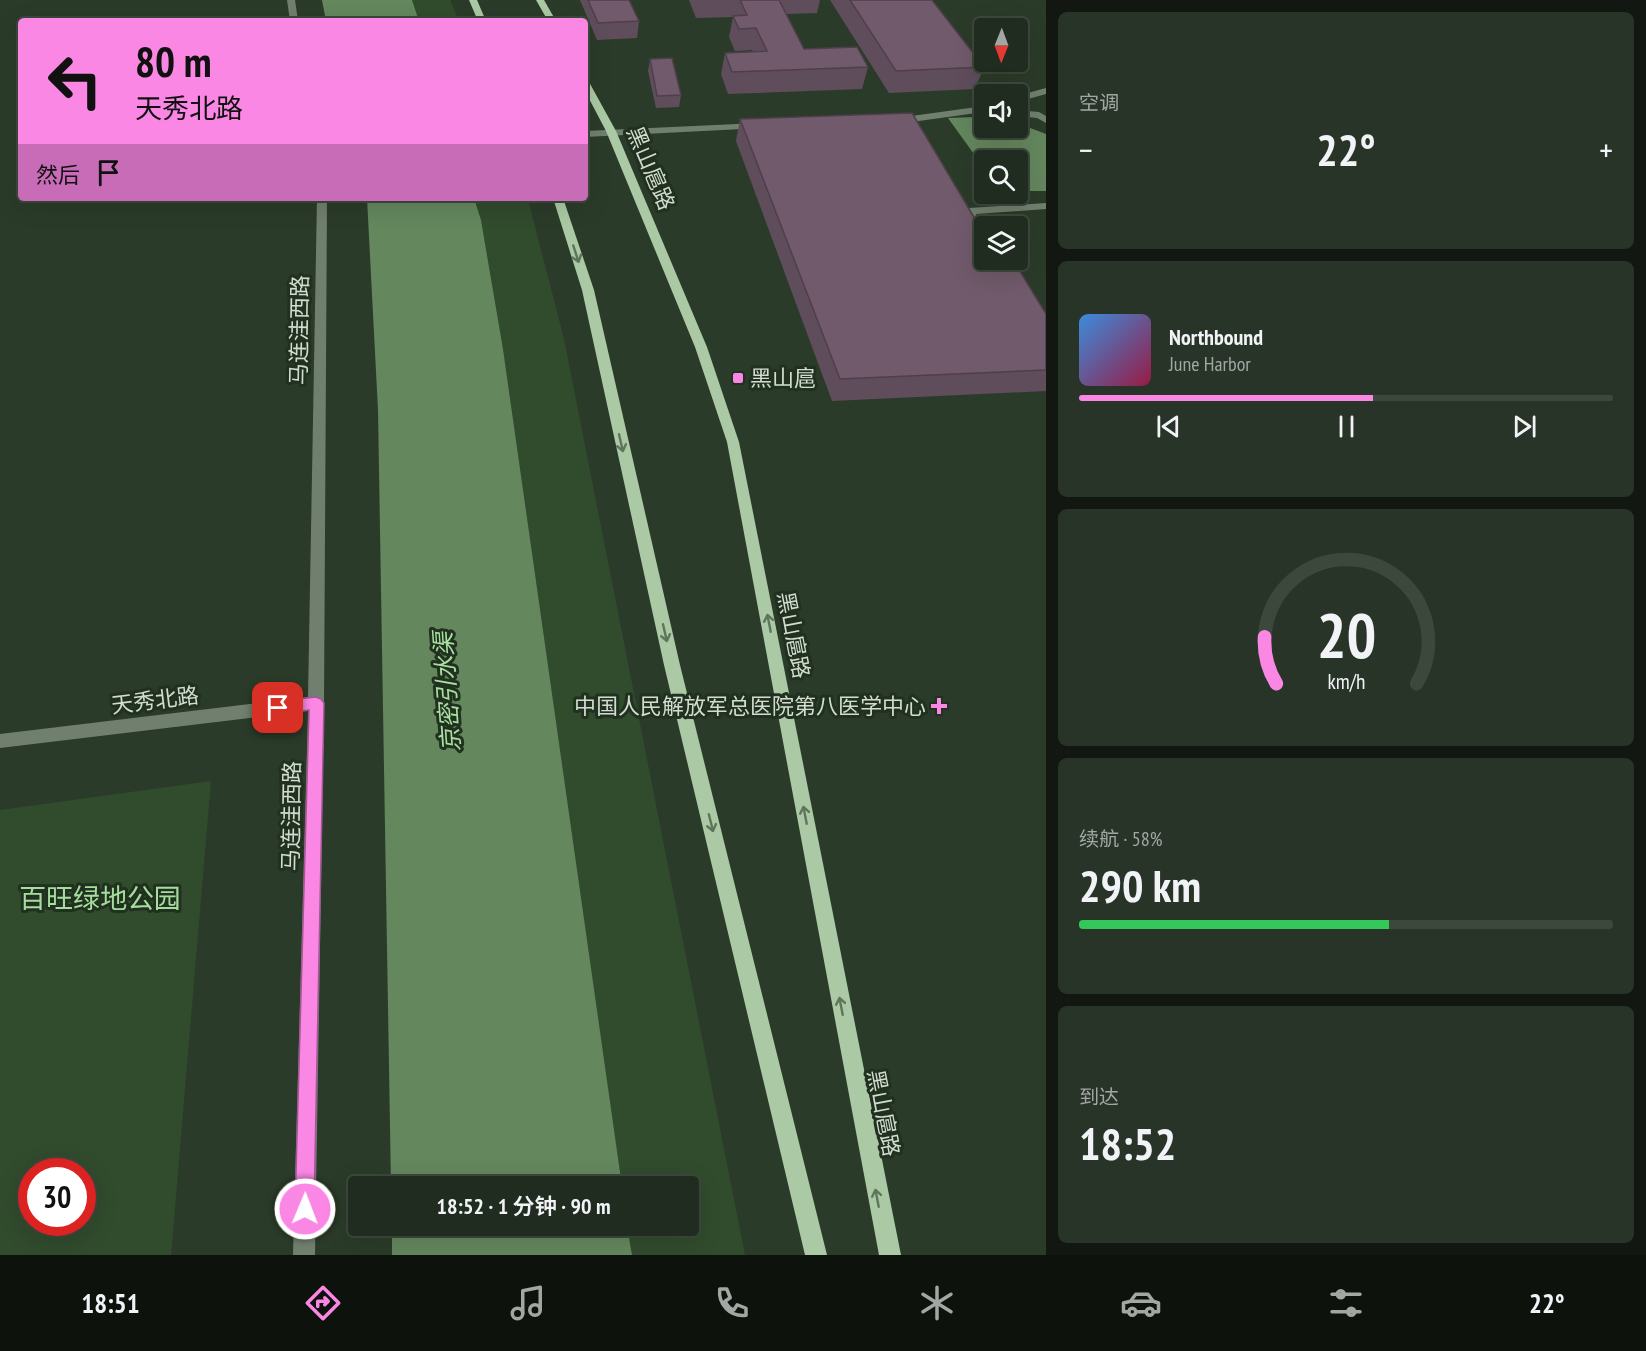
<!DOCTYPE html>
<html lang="zh">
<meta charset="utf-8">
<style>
:root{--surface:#202c1f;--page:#283428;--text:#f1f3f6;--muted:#a2a7a4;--line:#3d483d;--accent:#fb87e5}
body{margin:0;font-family:"PT Sans Narrow","Noto Sans SC",sans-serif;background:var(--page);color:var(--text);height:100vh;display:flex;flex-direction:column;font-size:22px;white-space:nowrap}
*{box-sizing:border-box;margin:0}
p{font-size:20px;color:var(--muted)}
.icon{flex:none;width:33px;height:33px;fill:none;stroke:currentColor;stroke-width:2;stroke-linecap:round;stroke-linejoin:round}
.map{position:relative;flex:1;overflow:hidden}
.side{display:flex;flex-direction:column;gap:12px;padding:12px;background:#121811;width:600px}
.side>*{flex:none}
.top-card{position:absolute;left:18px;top:18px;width:570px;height:183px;border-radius:6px;box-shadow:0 6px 24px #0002,0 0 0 2px var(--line);background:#fb87e5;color:#111;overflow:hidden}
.needle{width:39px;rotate:181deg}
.fabs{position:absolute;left:974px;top:18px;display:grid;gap:12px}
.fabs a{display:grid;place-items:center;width:54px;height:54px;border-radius:6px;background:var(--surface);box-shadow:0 6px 24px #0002,0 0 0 2px var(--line);font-size:30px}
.speed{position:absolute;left:18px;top:1158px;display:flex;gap:12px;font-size:30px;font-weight:700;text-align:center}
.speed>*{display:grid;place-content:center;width:78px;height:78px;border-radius:50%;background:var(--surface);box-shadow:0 6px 24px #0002,0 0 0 2px var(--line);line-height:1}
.speed .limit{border:9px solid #d22;background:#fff;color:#111}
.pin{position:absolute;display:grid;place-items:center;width:51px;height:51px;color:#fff;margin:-26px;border-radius:12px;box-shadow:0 3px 9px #0006}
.me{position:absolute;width:66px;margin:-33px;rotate:1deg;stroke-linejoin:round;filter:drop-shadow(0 0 4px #0008)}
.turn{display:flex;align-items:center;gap:21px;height:126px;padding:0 18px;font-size:27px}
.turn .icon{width:78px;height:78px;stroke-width:2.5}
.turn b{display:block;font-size:42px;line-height:51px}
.then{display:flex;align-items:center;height:57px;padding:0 18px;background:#0003;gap:12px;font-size:22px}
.big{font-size:45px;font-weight:600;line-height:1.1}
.side .tile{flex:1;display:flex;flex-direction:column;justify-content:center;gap:9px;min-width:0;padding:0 21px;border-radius:9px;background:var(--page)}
.side .dial{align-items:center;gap:0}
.dial svg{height:156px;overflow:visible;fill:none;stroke:var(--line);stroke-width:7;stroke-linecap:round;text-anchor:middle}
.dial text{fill:var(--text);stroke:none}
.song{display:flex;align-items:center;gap:18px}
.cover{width:72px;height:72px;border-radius:9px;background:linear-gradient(135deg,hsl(210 70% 55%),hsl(340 70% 35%))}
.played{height:6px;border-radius:3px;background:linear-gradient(90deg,var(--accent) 55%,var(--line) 55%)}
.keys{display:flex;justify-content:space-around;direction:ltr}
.heat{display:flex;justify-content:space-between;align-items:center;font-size:33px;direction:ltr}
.charge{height:9px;border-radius:4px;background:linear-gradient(90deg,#34c759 58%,var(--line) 0)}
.trip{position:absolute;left:348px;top:1176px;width:351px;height:60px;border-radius:6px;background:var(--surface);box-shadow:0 6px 24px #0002,0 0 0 2px var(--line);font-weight:600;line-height:60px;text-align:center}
.dock{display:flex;height:96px;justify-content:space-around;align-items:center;background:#0d120c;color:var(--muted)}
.dock .icon{width:42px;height:42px}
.dock .current{color:var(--accent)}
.dock b{font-size:27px;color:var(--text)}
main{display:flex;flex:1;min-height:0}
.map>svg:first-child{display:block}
.green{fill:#314b2d;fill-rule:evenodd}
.water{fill:#64875e}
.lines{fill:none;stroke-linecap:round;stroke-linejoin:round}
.minor{fill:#71806e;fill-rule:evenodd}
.major{fill:#aac9a4;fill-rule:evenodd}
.wall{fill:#604d5c}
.building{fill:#705a6b;stroke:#4e3f4b;stroke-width:1.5}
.oneway{stroke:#5f755b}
.route{fill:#fb87e5;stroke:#a35895;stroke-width:1.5}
.poi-dot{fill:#fb87e5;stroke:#21311f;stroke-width:2}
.labels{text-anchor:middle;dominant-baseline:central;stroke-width:6;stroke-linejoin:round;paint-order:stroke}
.street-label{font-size:22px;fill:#d2dcd0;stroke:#21311f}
.poi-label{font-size:22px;fill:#d2dcd0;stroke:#21311f;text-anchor:start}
.water-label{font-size:24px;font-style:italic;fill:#a9dfa0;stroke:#21311f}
.near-park-label{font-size:27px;fill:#a6dc9d;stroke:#21311f}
</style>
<main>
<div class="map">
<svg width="1046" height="1255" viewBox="0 0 1046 1255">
<rect width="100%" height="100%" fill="#2b3b29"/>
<!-- green -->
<path class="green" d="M412 0H450L459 21H419Z
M474 198H527L530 207 564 339 745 1255H632L627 1226H688V1186H622L503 349 481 220Z
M211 781 171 1255H0V810ZM32 1172H82V1222H32Z"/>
<!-- water -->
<path class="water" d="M322 0H412L419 21H326Z
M977 117 984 118V128H1017V123L1046 134V191H1017V160H984V168L948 118Z
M367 198H474L481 220 503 349 622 1186H391L378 410Z
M392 1226H627L632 1255H392Z"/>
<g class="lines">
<!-- minor -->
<path class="minor" d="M287 0H295L298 21H290Z
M1046 88V94L1017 102V96Z
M984 106V112L897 124 892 121 897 118Z
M1017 110 1039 112 1046 116V123L1037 118 1017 116Z
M759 123 762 124V128L585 137V131Z
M317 198H327L324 703 315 1255H293L308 711 0 748V734L308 697Z
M1046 203V209L976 214 984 226V237L980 236 964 211 969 208Z"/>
<!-- major -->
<path class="major" d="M469 0H477L486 21H478Z
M536 0H544L556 21H548Z
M585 79 589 82 616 131 707 347 739 442 901 1255H879L727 442 695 347 606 131 585 91Z
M553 198H563L594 290 680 665 827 1255H805L664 665 582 290Z"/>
</g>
<!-- wall -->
<path class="wall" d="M580 0H629L639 21 637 38 597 40Z
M689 0H820L817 13 786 14 804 49 868 67 862 89 728 94 721 74 725 53 753 52 752 50 735 51 729 37 733 17 696 18Z
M830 0H932L984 67 975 89 889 93Z
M650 59 681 95 679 107 656 108 648 71Z
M740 119 984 260 1046 314V391L832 401 736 141Z"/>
<!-- building -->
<path class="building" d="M588 0H629L639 21 598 23Z
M740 0H779L804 49 857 47 868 67 732 72 725 53 767 51 756 28 739 29 733 16 747 15Z
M850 0H932L984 67 896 71Z
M672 58 681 95 657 96 650 59Z
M912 113 984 234V260H1013L1046 314V370L840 379 740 119Z"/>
<!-- one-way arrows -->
<defs><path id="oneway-shaft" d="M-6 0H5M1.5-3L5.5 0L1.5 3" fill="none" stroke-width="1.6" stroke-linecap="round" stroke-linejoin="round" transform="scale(1.5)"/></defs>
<g class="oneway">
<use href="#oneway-shaft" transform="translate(576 254) rotate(72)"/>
<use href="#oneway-shaft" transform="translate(621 443) rotate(77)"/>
<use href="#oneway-shaft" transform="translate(769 623) rotate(-101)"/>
<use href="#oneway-shaft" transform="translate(665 633) rotate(77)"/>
<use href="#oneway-shaft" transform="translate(805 815) rotate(-101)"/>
<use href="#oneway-shaft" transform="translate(711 823) rotate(76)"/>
<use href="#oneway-shaft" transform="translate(841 1006) rotate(-101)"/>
<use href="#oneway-shaft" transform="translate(877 1198) rotate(-101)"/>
</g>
<!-- route -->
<path class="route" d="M316 697 321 699 324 703 314 1209 312 1216 305 1219 298 1216 295 1209 309 710 278 714 273 712 271 708 273 703 278 701Z"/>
<!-- markers -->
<g class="poi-dot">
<rect x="732" y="372" width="12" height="12" rx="3"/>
<path d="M936 697h6v6h6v6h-6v6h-6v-6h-6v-6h6z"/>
</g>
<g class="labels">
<!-- street labels -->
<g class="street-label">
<text transform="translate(651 168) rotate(67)">黑山扈路</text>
<text transform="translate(299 330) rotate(-89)">马连洼西路</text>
<text transform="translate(794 635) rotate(79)">黑山扈路</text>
<text transform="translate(155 700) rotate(-7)">天秀北路</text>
<text transform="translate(291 816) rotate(-89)">马连洼西路</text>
<text transform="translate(884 1113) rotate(79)">黑山扈路</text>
</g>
<!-- poi labels -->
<g class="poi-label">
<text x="750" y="378">黑山扈</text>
<text x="926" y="706" text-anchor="end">中国人民解放军总医院第八医学中心</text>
</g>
<!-- water labels -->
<g class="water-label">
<text transform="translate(447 692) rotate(-94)">京密引水渠</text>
</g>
<!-- near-park labels -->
<g class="near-park-label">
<text x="100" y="898">百旺绿地公园</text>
</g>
</g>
</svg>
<div class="fabs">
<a><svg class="needle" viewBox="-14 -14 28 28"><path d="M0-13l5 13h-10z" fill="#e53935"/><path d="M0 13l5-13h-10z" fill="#a2a7a4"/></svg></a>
<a><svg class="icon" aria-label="sound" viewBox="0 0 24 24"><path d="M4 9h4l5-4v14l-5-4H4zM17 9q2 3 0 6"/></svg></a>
<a><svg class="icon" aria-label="search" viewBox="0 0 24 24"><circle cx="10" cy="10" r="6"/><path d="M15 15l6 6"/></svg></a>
<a><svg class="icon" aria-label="layers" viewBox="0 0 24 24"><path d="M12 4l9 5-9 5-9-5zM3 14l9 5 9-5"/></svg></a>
</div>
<div class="speed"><div class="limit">30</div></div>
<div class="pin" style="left:278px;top:708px;background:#d93025"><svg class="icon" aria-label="arrive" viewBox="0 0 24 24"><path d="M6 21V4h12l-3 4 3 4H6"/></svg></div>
<svg class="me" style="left:305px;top:1209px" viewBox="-20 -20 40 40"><circle r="17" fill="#fb87e5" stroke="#fff" stroke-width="3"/><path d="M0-11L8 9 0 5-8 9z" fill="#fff"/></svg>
<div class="trip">18:52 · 1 分钟 · 90 m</div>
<div class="top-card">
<div class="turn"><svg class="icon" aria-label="left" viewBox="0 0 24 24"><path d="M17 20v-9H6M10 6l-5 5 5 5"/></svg><div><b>80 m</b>天秀北路</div></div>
<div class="then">然后<svg class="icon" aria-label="arrive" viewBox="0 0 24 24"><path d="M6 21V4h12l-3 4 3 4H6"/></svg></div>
</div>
</div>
<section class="side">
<div class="tile"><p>空调</p>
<div class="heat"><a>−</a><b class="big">22°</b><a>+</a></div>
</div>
<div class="tile">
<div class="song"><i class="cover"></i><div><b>Northbound</b><p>June Harbor</p></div></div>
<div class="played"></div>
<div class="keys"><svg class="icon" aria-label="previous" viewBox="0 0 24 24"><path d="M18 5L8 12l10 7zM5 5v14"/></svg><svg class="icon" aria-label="pause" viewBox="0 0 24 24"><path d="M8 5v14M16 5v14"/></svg><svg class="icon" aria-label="next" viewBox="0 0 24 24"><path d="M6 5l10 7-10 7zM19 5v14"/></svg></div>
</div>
<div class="tile dial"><svg viewBox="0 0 100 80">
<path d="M14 69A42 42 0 1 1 86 69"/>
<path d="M14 69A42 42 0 0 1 8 45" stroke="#fb87e5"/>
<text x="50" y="56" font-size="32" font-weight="700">20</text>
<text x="50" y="72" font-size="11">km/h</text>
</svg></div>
<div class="tile"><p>续航 · 58%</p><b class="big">290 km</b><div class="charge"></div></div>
<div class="tile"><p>到达</p><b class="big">18:52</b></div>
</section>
</main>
<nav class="dock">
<b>18:51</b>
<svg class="icon current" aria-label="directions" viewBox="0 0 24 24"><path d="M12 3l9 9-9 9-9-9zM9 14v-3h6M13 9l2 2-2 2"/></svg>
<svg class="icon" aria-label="music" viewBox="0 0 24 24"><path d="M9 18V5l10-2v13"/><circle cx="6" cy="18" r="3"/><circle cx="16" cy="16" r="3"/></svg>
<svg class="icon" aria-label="phone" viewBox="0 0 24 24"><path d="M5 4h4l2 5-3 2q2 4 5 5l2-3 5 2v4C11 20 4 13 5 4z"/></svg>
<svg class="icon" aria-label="climate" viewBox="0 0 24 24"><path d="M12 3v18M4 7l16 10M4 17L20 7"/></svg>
<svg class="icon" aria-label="car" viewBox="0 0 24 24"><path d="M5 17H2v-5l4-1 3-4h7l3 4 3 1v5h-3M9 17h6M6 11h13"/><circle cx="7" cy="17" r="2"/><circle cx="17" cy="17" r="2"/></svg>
<svg class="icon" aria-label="filters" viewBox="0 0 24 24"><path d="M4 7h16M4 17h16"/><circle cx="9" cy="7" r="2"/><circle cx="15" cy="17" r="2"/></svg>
<b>22°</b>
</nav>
